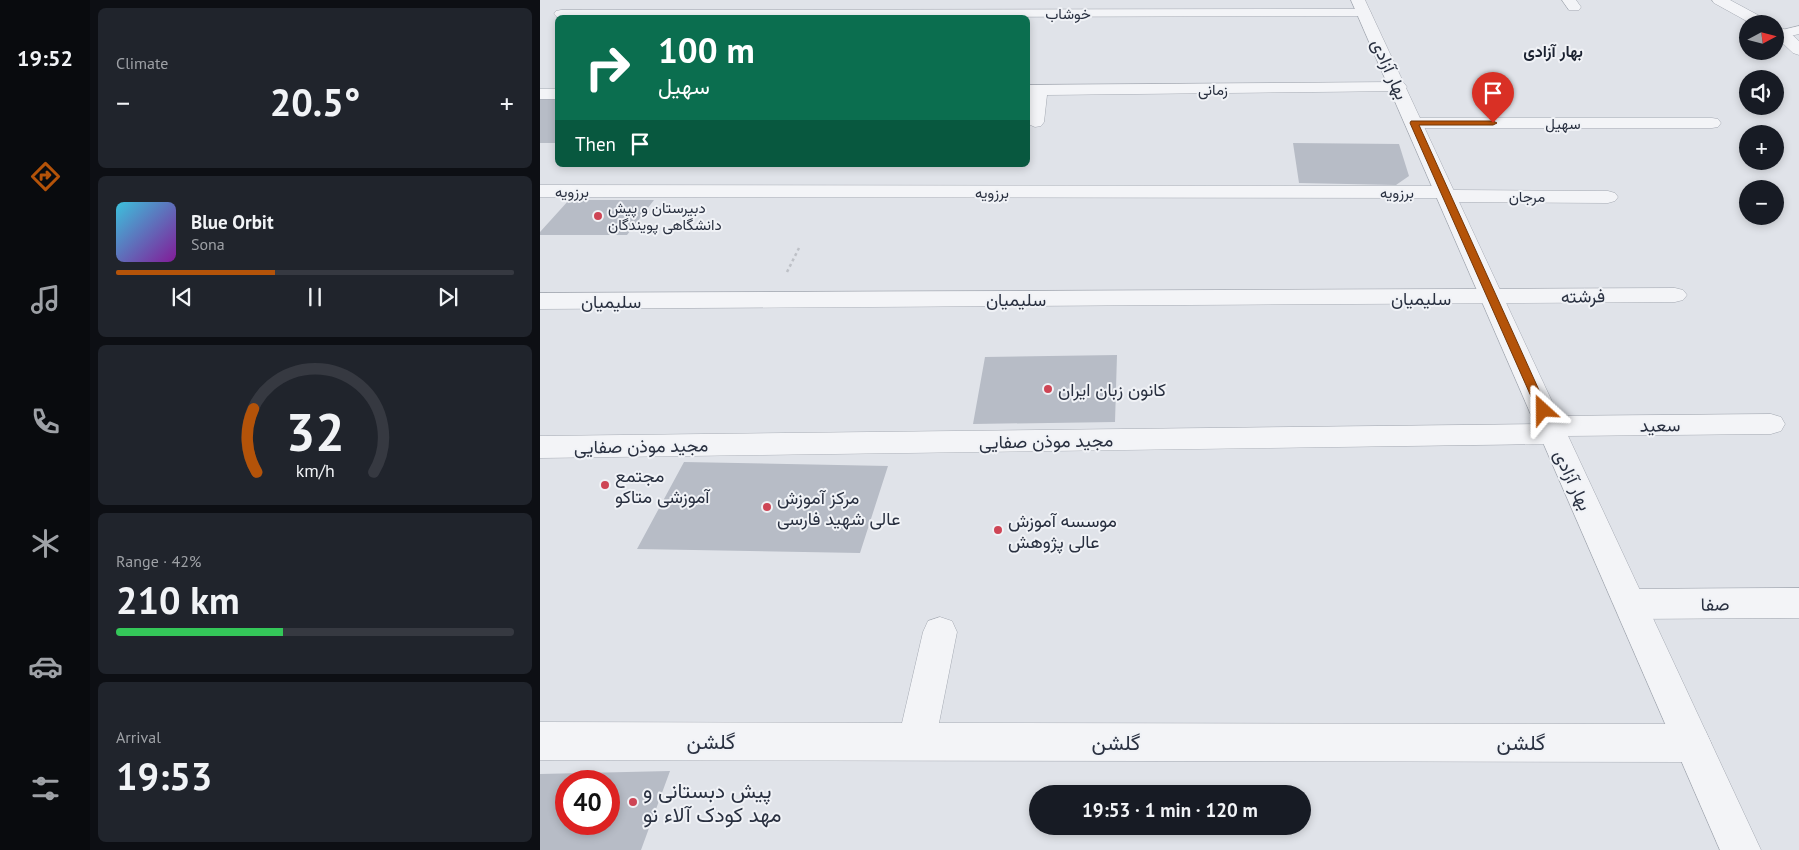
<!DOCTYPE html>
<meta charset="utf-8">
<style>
:root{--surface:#171b24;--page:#20242c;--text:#f1f3f6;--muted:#9ea1a6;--line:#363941;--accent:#b45309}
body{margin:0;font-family:"PT Sans",Vazirmatn,sans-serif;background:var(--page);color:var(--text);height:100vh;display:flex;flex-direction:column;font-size:19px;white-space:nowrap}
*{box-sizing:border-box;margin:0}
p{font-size:16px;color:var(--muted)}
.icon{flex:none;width:28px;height:28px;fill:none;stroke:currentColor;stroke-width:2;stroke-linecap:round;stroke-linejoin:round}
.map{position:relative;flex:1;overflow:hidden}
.details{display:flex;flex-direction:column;gap:8px;padding:8px;background:#0d0f14;width:450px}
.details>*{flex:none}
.hud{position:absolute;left:15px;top:15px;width:475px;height:152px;border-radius:8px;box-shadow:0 2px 8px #0003;background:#0b6e4f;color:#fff;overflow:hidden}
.needle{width:32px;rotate:83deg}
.fabs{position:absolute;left:1199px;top:15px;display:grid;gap:10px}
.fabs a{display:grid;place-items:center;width:45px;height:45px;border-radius:50%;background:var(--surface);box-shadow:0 2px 8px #0003;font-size:25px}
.speed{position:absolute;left:15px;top:770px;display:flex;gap:10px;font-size:25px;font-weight:700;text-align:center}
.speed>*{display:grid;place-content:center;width:65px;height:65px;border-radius:50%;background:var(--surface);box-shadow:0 2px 8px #0003;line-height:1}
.speed .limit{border:8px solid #d22;background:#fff;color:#111}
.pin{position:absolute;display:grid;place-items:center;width:42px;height:42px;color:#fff;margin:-51px -21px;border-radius:50% 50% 50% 0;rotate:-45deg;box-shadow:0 0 5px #0007}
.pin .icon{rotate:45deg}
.me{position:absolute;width:55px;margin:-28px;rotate:336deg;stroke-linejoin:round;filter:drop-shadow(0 0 4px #0008)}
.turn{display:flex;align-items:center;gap:18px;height:105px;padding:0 20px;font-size:22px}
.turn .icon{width:65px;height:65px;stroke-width:2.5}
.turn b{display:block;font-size:35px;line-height:42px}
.then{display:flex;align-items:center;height:48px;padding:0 20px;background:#0003;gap:10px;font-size:19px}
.big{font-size:38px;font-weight:700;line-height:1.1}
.details .widget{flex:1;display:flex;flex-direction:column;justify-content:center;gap:8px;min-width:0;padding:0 18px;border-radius:8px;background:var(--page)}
.details .dial{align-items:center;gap:0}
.dial svg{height:130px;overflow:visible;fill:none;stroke:var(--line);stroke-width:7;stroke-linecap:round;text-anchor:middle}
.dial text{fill:var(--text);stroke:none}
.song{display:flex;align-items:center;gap:15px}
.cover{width:60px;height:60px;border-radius:8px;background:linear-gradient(135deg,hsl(190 70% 55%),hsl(290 70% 35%))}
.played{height:5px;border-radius:2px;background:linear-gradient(90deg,var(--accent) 40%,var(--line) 40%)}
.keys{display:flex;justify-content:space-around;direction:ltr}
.heat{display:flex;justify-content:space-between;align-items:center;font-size:28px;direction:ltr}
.charge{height:8px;border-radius:4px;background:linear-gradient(90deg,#34c759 42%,var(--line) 0)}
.trip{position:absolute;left:489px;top:785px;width:282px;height:50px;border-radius:25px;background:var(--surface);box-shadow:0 2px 8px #0003;font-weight:700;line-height:50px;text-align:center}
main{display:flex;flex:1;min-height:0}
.dock{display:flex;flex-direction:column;width:90px;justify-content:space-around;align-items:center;background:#090b0e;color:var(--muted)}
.dock .icon{width:35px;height:35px}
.dock .selected{color:var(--accent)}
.dock b{font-size:22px;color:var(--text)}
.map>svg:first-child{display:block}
.building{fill:#b7bcc6;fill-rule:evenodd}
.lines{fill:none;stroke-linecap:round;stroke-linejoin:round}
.service-casing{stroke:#a5aab3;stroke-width:1}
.minor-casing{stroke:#a5aab3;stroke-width:1}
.tertiary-casing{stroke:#a5aab3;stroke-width:1}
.path{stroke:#bec1c7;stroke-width:2.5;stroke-dasharray:3 3;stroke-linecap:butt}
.service{fill:#f3f4f7;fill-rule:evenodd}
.minor{fill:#f3f4f7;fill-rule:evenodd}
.tertiary{fill:#f3f4f7;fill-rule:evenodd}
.route{fill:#b45309;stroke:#753606}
.poi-dot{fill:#ce4555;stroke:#f0f2f6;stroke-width:2}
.labels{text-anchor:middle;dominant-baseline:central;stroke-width:4;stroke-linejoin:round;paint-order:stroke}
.far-street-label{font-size:15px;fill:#293040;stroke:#f0f2f6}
.far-poi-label{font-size:15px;fill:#293040;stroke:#f0f2f6;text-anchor:start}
.far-neighbourhood-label{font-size:16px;font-weight:bold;fill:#1b2231;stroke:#f0f2f6}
.street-label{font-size:18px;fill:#293040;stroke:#f0f2f6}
.poi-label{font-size:18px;fill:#293040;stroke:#f0f2f6;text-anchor:start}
.near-street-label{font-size:21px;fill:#293040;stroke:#f0f2f6}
.near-poi-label{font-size:21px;fill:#293040;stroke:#f0f2f6;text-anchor:start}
</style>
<main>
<nav class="dock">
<b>19:52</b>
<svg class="icon selected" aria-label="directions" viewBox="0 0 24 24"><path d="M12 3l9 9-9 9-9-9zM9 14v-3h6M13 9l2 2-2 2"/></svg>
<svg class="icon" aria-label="music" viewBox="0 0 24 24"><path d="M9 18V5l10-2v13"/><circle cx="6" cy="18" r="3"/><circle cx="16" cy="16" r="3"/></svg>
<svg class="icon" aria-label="phone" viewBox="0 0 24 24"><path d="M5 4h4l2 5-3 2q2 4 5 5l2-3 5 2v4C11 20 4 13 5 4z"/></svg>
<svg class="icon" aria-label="climate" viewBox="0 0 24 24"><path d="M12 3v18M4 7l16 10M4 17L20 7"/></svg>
<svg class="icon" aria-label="car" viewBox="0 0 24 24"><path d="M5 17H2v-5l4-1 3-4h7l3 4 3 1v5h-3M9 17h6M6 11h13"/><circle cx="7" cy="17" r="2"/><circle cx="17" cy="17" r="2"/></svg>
<svg class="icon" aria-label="filters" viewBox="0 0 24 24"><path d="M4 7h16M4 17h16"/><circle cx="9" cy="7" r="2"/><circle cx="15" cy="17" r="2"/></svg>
</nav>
<section class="details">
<div class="widget"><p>Climate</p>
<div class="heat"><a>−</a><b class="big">20.5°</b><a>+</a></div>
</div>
<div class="widget">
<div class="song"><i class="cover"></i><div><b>Blue Orbit</b><p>Sona</p></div></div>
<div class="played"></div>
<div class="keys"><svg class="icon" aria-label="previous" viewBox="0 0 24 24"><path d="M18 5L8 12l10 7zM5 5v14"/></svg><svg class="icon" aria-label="pause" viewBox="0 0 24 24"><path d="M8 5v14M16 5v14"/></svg><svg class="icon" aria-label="next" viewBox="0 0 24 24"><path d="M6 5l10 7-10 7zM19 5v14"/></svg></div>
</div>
<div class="widget dial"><svg viewBox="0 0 100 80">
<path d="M14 69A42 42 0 1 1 86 69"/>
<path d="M14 69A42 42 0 0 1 12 30" stroke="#b45309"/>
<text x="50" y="56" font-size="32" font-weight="700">32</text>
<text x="50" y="72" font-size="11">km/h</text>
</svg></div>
<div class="widget"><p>Range · 42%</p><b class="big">210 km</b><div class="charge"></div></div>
<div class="widget"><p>Arrival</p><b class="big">19:53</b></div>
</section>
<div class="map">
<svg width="1259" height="850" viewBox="0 0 1259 850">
<rect width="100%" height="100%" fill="#e0e3e9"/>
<!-- building -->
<path class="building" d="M18 97V143H0V98Z
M753 143 859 144 869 176 856 185 759 183Z
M29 200H114L87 235H0V232Z
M577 355 575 422 433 424 445 357Z
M144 462 348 466 320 553 97 549Z
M130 771 101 850H0V774ZM26 781H69V824H26Z"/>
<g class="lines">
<defs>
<path id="service" d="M1259 26V34L1242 38 1236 34 1238 31Z"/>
<path id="minor" d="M1022 0H1036L1041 7 1039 10H1029Z
M1172 0H1190L1229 21 1231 24H1212L1174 3Z
M824 9 829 10 831 13 829 16 18 18 14 14 16 11 21 10Z
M1235 25 1248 31 1259 41V55L1253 53 1235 36Z
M858 82 864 83 867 87 864 91 507 95 504 122 501 126 495 127 488 124 490 95H488V85Z
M0 89H18V99H0Z
M874 118H1172L1178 119 1181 123 1178 127 1172 128H874L868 127 865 123 868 119Z
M0 185 905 186 914 190 1068 191 1075 193 1078 197 1075 201 1068 203 906 202 897 198 0 197Z
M1135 288 1143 290 1147 295 1143 300 1135 302 0 309V293Z
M1231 414 1241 417 1245 424 1241 431 1231 434 1026 436 1023 441 1013 444 0 458V436L997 424 1000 419 1010 416Z
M1259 588V618L1090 619 1078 614 1074 604 1078 594 1090 589Z
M400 617 412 621 417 632 399 723 1152 724 1165 730 1171 743 1165 756 1152 762 0 760V722L362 723 383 632 388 621Z"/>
<path id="tertiary" d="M811 0H825L1221 850H1180Z"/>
</defs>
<!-- service casing -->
<use href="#service" class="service-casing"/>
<!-- minor casing -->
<use href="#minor" class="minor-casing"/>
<!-- tertiary casing -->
<use href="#tertiary" class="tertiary-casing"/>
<!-- path -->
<path class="path" d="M247 272 259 248"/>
<!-- service -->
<use href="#service" class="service"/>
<!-- minor -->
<use href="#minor" class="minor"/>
<!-- tertiary -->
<use href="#tertiary" class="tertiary"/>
</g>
<!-- route -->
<path class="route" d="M871 121H953L957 123 953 125H879L1008 410 1007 413 1003 414 997 410 870 123Z"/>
<!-- markers -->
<g class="poi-dot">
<circle cx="58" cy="216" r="5"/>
<circle cx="508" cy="389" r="5"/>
<circle cx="65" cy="485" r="5"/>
<circle cx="227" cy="507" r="5"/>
<circle cx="458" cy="530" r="5"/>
<circle cx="93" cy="802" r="5"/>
</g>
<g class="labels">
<!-- far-street labels -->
<g class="far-street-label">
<text x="528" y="13">خوشاب</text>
<text x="673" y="89">زمانی</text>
<text x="1023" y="123">سهیل</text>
<text x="32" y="191">برزویه</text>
<text x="452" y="192">برزویه</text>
<text x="857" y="192">برزویه</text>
<text x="987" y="196">مرجان</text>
</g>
<!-- far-poi labels -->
<g class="far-poi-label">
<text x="68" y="207">دبیرستان و پیش<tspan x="68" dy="17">دانشگاهی پویندگان</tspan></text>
</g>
<!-- far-neighbourhood labels -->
<g class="far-neighbourhood-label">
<text x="1013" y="51">بهار آزادی</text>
</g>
<!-- street labels -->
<g class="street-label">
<text transform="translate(850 69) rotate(66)">بهار آزادی</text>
<text transform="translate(1043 296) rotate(-1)">فرشته</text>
<text x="881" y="298">سلیمیان</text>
<text x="476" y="299">سلیمیان</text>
<text x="71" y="301">سلیمیان</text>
<text transform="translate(1120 425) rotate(-1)">سعید</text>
<text transform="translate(506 441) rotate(-1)">مجید موذن صفایی</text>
<text transform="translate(101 446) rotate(-1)">مجید موذن صفایی</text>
<text transform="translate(1033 480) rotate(65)">بهار آزادی</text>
<text transform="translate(1175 604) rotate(-1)">صفا</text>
</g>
<!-- poi labels -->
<g class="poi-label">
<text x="518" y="389">کانون زبان ایران</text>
<text x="75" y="475">مجتمع<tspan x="75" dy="21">آموزشی متاکو</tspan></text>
<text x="237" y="497">مرکز آموزش<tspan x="237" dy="21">عالی شهید فارسی</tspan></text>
<text x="468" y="520">موسسه آموزش<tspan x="468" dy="21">عالی پژوهش</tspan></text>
</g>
<!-- near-street labels -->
<g class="near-street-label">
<text x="171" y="741">گلشن</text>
<text x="576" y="742">گلشن</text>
<text x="981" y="742">گلشن</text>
</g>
<!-- near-poi labels -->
<g class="near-poi-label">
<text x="103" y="790">پیش دبستانی و<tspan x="103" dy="24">مهد کودک آلاء نو</tspan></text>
</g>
</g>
</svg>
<div class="fabs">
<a><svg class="needle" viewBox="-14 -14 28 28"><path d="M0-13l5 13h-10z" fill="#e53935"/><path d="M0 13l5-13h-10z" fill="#9ea1a6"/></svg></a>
<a><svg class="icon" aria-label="sound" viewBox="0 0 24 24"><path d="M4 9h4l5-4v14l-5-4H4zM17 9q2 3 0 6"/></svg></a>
<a>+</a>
<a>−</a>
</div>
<div class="speed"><div class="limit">40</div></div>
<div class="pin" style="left:953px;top:123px;background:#d93025"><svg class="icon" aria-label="arrive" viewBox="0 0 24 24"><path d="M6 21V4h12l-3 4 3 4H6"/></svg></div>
<svg class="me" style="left:1003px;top:410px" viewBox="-20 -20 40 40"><path d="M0-17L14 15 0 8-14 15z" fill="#b45309" stroke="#fff" stroke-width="4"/></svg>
<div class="trip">19:53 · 1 min · 120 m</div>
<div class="hud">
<div class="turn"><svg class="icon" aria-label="right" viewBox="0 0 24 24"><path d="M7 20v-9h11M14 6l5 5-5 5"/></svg><div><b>100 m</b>سهیل</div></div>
<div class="then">Then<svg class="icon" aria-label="arrive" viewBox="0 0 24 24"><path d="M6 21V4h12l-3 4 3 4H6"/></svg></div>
</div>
</div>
</main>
